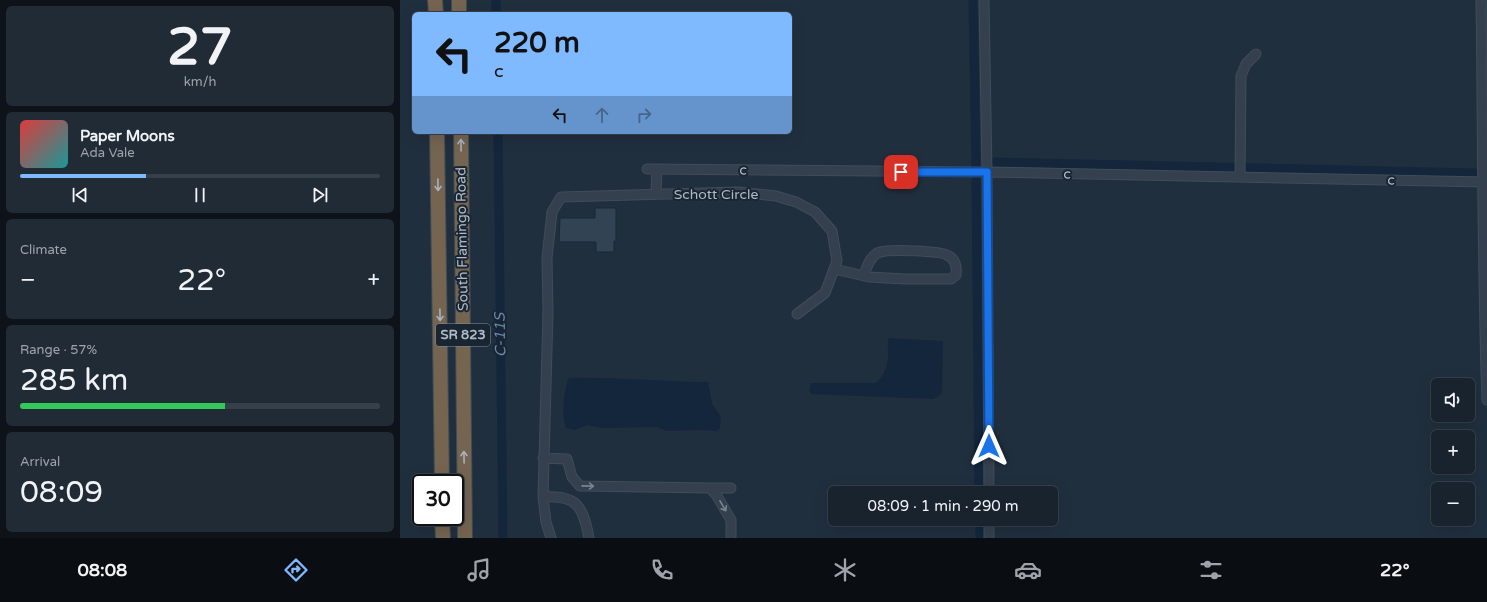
<!DOCTYPE html>
<meta charset="utf-8">
<style>
:root{--surface:#18232e;--page:#212b36;--text:#f1f3f6;--muted:#9fa4aa;--line:#36404a;--accent:#7fb9ff}
body{margin:0;font-family:"Varela Round",sans-serif;background:var(--page);color:var(--text);height:100vh;display:flex;flex-direction:column;font-size:15px;white-space:nowrap}
*{box-sizing:border-box;margin:0}
p{font-size:13px;color:var(--muted)}
.icon{flex:none;width:22px;height:22px;fill:none;stroke:currentColor;stroke-width:2;stroke-linecap:round;stroke-linejoin:round}
.map{position:relative;flex:1;overflow:hidden}
.panel{display:flex;flex-direction:column;gap:6px;padding:6px;background:#0d1319;width:400px}
.panel>*{flex:none}
.guide{position:absolute;left:12px;top:12px;width:380px;height:122px;border-radius:6px;box-shadow:0 4px 16px #0002,0 0 0 1px var(--line);background:#7fb9ff;color:#111;overflow:hidden}
.buttons{position:absolute;left:1031px;top:378px;display:grid;gap:8px}
.buttons a{display:grid;place-items:center;width:44px;height:44px;border-radius:6px;background:var(--surface);box-shadow:0 4px 16px #0002,0 0 0 1px var(--line);font-size:20px}
.speed{position:absolute;left:12px;top:474px;display:flex;gap:8px;font-size:20px;font-weight:700;text-align:center}
.speed>*{display:grid;place-content:center;width:52px;height:52px;border-radius:50%;background:var(--surface);box-shadow:0 4px 16px #0002,0 0 0 1px var(--line);line-height:1}
.speed .limit{border:2px solid #111;border-radius:6px;background:#fff;color:#111}
.pin{position:absolute;display:grid;place-items:center;width:34px;height:34px;color:#fff;margin:-17px;border-radius:8px;box-shadow:0 2px 6px #0006}
.me{position:absolute;width:44px;margin:-22px;rotate:0deg;stroke-linejoin:round;filter:drop-shadow(0 0 3px #0008)}
.turn{display:flex;align-items:center;gap:14px;height:84px;padding:0 16px;font-size:18px}
.turn .icon{width:52px;height:52px;stroke-width:2.5}
.turn b{display:block;font-size:28px;line-height:34px}
.lanes{display:flex;align-items:center;height:38px;padding:0 16px;background:#0003;justify-content:center;gap:20px;direction:ltr}
.lanes .off{opacity:.35}
.big{font-size:30px;font-weight:600;line-height:1.1}
.panel .widget{flex:1;display:flex;flex-direction:column;justify-content:center;gap:6px;min-width:0;padding:0 14px;border-radius:6px;background:var(--page)}
.panel .dial{align-items:center;gap:0}
.dial b{font-size:52px;line-height:1}
.song{display:flex;align-items:center;gap:12px}
.cover{width:48px;height:48px;border-radius:6px;background:linear-gradient(135deg,hsl(0 70% 55%),hsl(180 70% 35%))}
.played{height:4px;border-radius:2px;background:linear-gradient(90deg,var(--accent) 35%,var(--line) 35%)}
.keys{display:flex;justify-content:space-around;direction:ltr}
.heat{display:flex;justify-content:space-between;align-items:center;font-size:22px;direction:ltr}
.charge{height:6px;border-radius:3px;background:linear-gradient(90deg,#34c759 57%,var(--line) 0)}
.trip{position:absolute;left:428px;top:486px;width:230px;height:40px;border-radius:6px;background:var(--surface);box-shadow:0 4px 16px #0002,0 0 0 1px var(--line);font-weight:600;line-height:40px;text-align:center}
.tab-bar{display:flex;height:64px;justify-content:space-around;align-items:center;background:#0a0e12;color:var(--muted)}
.tab-bar .icon{width:28px;height:28px}
.tab-bar .on{color:var(--accent)}
.tab-bar b{font-size:18px;color:var(--text)}
main{display:flex;flex:1;min-height:0}
.map>svg:first-child{display:block}
.water{fill:#13263c}
.lines{fill:none;stroke-linecap:round;stroke-linejoin:round}
.canal{stroke:#13263c;stroke-width:9}
.building{fill:#324354;stroke:#1b2734}
.minor-casing{stroke:#404c59;stroke-width:11}
.highway-casing{stroke:#3f4b58;stroke-width:16}
.minor{stroke:#34404d;stroke-width:9}
.highway{stroke:#746450;stroke-width:14}
.oneway{stroke:#a9b2bd}
.oneway2{stroke:#788491}
.route-casing{stroke:#114b97;stroke-width:10}
.route{stroke:#1a73e8;stroke-width:7}
.labels{text-anchor:middle;dominant-baseline:central;stroke-width:4;stroke-linejoin:round;paint-order:stroke}
.shield{fill:#1a2532;stroke:#828e9c;stroke-width:1}
.shield-label{font-size:13px;font-weight:bold;fill:#afbbc9}
.street-label{font-size:14px;fill:#afbbc9;stroke:#1a2532}
.water-label{font-size:15px;font-style:italic;fill:#6588ac;stroke:#1a2532}
</style>
<main>
<section class="panel">
<div class="widget dial"><b>27</b><p>km/h</p></div>
<div class="widget">
<div class="song"><i class="cover"></i><div><b>Paper Moons</b><p>Ada Vale</p></div></div>
<div class="played"></div>
<div class="keys"><svg class="icon" aria-label="previous" viewBox="0 0 24 24"><path d="M18 5L8 12l10 7zM5 5v14"/></svg><svg class="icon" aria-label="pause" viewBox="0 0 24 24"><path d="M8 5v14M16 5v14"/></svg><svg class="icon" aria-label="next" viewBox="0 0 24 24"><path d="M6 5l10 7-10 7zM19 5v14"/></svg></div>
</div>
<div class="widget"><p>Climate</p>
<div class="heat"><a>−</a><b class="big">22°</b><a>+</a></div>
</div>
<div class="widget"><p>Range · 57%</p><b class="big">285 km</b><div class="charge"></div></div>
<div class="widget"><p>Arrival</p><b class="big">08:09</b></div>
</section>
<div class="map">
<svg width="1087" height="538" viewBox="0 0 1087 538">
<rect width="100%" height="100%" fill="#202f3e"/>
<!-- water -->
<path class="water" d="M489 338 543 341 542 392 537 397 533 399 412 394 409 392 411 383H476C485 375 489 363 488 351 488 345 487 343 489 338Z
M169 378C216 377 262 382 308 382L312 404 321 417 320 428 317 431 301 430 267 431 257 427 202 428 187 425 175 430 166 428C161 418 164 387 169 378Z"/>
<g class="lines">
<!-- canal -->
<path class="canal" d="M96 0V14
M573 0 576 167
M98 132 103 538
M595 162 1075 173
M576 180 579 493
M580 524V538"/>
</g>
<!-- building -->
<path class="building" d="M195 208H216V241H214V252H196V242H159L160 218H195Z"/>
<g class="lines">
<defs>
<path id="minor" d="M584 0 587 172 589 493
M1081 0C1083 133 1082 266 1087 400
M247 169 587 172 1087 182
M840 177 841 76 846 64 856 54
M256 194 257 169
M434 269 469 277 505 279H551L556 275C557 267 556 259 547 255 540 251 489 249 481 252 479 252 477 253 476 254 469 259 466 268 464 276
M143 458 167 459 172 477 180 486 310 488 317 496 331 520V538
M310 488H331
M143 497C177 495 183 506 189 538
M589 519V538
M151 538 146 522 143 497 148 312 147 258 152 212 161 197 338 192 376 196 396 202 415 212 432 231 437 261 425 293 397 314"/>
<path id="highway" d="M35 0 36 14
M59 0V14
M37 132 42 483
M61 132 65 538
M42 517 43 538"/>
</defs>
<!-- minor casing -->
<use href="#minor" class="minor-casing"/>
<!-- highway casing -->
<use href="#highway" class="highway-casing"/>
<!-- minor -->
<use href="#minor" class="minor"/>
<!-- highway -->
<use href="#highway" class="highway"/>
</g>
<!-- one-way arrows -->
<defs><path id="oneway-shaft" d="M-6 0H5M1.5-3L5.5 0L1.5 3" fill="none" stroke-width="1.6" stroke-linecap="round" stroke-linejoin="round"/></defs>
<g class="oneway">
<use href="#oneway-shaft" transform="translate(61 145) rotate(-91)"/>
<use href="#oneway-shaft" transform="translate(38 185) rotate(89)"/>
<use href="#oneway-shaft" transform="translate(40 315) rotate(89)"/>
<use href="#oneway-shaft" transform="translate(64 457) rotate(-91)"/>
</g>
<g class="oneway2">
<use href="#oneway-shaft" transform="translate(188 486) rotate(1)"/>
<use href="#oneway-shaft" transform="translate(323 506) rotate(60)"/>
</g>
<g class="lines">
<defs>
<path id="route" d="M501 172H587L589 446"/>
</defs>
<!-- route casing -->
<use href="#route" class="route-casing"/>
<!-- route -->
<use href="#route" class="route"/>
</g>
<g class="labels">
<!-- shield labels -->
<rect class="shield" x="36" y="324" width="54" height="22" rx="3"/>
<g class="shield-label">
<text x="63" y="335">SR 823</text>
</g>
<!-- street labels -->
<g class="street-label">
<text transform="translate(343 170) rotate(1)">c</text>
<text transform="translate(667 174) rotate(1)">c</text>
<text transform="translate(991 180) rotate(1)">c</text>
<text x="316" y="194">Schott Circle</text>
<text transform="translate(62 239) rotate(-91)">South Flamingo Road</text>
</g>
<!-- water labels -->
<g class="water-label">
<text transform="translate(100 335) rotate(-91)">C-11S</text>
</g>
</g>
</svg>
<div class="buttons">
<a><svg class="icon" aria-label="sound" viewBox="0 0 24 24"><path d="M4 9h4l5-4v14l-5-4H4zM17 9q2 3 0 6"/></svg></a>
<a>+</a>
<a>−</a>
</div>
<div class="speed"><div class="limit">30</div></div>
<div class="pin" style="left:501px;top:172px;background:#d93025"><svg class="icon" aria-label="arrive" viewBox="0 0 24 24"><path d="M6 21V4h12l-3 4 3 4H6"/></svg></div>
<svg class="me" style="left:589px;top:446px" viewBox="-20 -20 40 40"><path d="M0-17L14 15 0 8-14 15z" fill="#1a73e8" stroke="#fff" stroke-width="4"/></svg>
<div class="trip">08:09 · 1 min · 290 m</div>
<div class="guide">
<div class="turn"><svg class="icon" aria-label="left" viewBox="0 0 24 24"><path d="M17 20v-9H6M10 6l-5 5 5 5"/></svg><div><b>220 m</b>c</div></div>
<div class="lanes"><svg class="icon" aria-label="left" viewBox="0 0 24 24"><path d="M17 20v-9H6M10 6l-5 5 5 5"/></svg><svg class="icon off" aria-label="ahead" viewBox="0 0 24 24"><path d="M12 20V5M6 11l6-6 6 6"/></svg><svg class="icon off" aria-label="right" viewBox="0 0 24 24"><path d="M7 20v-9h11M14 6l5 5-5 5"/></svg></div>
</div>
</div>
</main>
<nav class="tab-bar">
<b>08:08</b>
<svg class="icon on" aria-label="directions" viewBox="0 0 24 24"><path d="M12 3l9 9-9 9-9-9zM9 14v-3h6M13 9l2 2-2 2"/></svg>
<svg class="icon" aria-label="music" viewBox="0 0 24 24"><path d="M9 18V5l10-2v13"/><circle cx="6" cy="18" r="3"/><circle cx="16" cy="16" r="3"/></svg>
<svg class="icon" aria-label="phone" viewBox="0 0 24 24"><path d="M5 4h4l2 5-3 2q2 4 5 5l2-3 5 2v4C11 20 4 13 5 4z"/></svg>
<svg class="icon" aria-label="climate" viewBox="0 0 24 24"><path d="M12 3v18M4 7l16 10M4 17L20 7"/></svg>
<svg class="icon" aria-label="car" viewBox="0 0 24 24"><path d="M5 17H2v-5l4-1 3-4h7l3 4 3 1v5h-3M9 17h6M6 11h13"/><circle cx="7" cy="17" r="2"/><circle cx="17" cy="17" r="2"/></svg>
<svg class="icon" aria-label="filters" viewBox="0 0 24 24"><path d="M4 7h16M4 17h16"/><circle cx="9" cy="7" r="2"/><circle cx="15" cy="17" r="2"/></svg>
<b>22°</b>
</nav>
